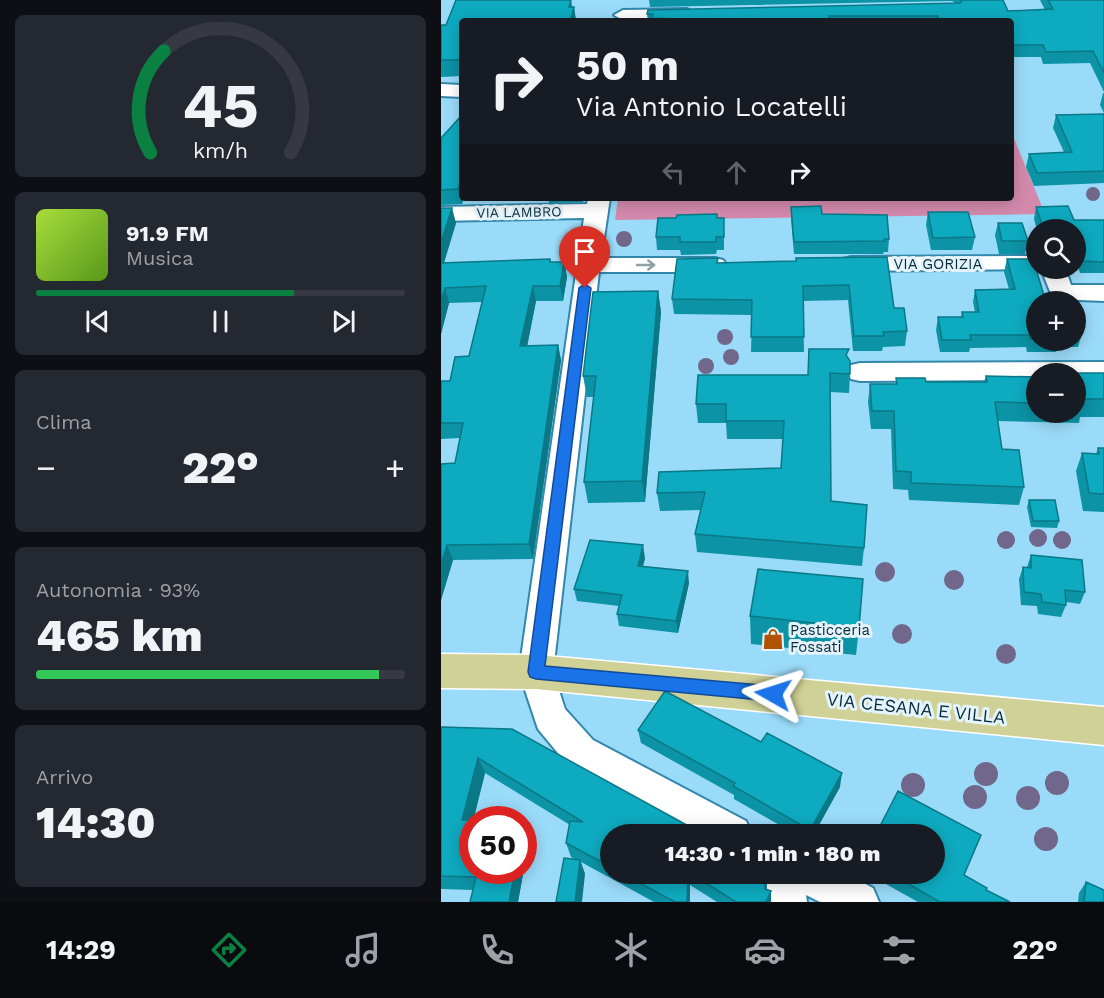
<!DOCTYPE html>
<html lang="it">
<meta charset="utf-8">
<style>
:root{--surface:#171b24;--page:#242831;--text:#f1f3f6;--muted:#9ea1a6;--line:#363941;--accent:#0b8043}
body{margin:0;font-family:"Work Sans",sans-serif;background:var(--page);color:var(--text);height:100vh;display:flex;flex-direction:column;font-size:22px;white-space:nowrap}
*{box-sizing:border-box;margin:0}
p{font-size:20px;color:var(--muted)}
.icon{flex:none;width:33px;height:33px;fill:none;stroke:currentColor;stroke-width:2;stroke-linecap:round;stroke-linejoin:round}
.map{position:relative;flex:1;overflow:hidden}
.panel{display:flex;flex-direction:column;gap:15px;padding:15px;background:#0d0f14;width:441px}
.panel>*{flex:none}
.hud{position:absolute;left:18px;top:18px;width:555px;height:183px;border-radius:6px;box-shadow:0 3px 15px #0003;background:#171b24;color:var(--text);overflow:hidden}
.controls{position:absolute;left:585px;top:219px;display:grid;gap:12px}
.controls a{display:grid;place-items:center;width:60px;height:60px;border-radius:50%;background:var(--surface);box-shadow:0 3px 15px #0003;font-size:30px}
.speed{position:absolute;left:18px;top:806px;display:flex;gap:12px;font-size:30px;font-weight:700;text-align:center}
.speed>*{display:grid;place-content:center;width:78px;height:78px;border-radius:50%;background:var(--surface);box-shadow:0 3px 15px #0003;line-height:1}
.speed .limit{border:9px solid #d22;background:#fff;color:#111}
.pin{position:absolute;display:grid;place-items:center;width:51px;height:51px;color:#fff;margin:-62px -26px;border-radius:50% 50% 50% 0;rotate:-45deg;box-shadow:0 0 6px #0007}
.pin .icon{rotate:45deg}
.me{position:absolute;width:66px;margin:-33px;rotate:276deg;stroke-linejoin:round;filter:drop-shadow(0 0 4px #0008)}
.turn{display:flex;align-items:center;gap:21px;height:126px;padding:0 18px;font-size:27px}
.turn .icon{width:78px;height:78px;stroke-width:2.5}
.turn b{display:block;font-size:42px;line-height:51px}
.lanes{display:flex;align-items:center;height:57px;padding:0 18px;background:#0003;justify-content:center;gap:30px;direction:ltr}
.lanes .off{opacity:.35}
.big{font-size:45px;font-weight:800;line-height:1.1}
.panel .card{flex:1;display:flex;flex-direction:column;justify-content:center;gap:9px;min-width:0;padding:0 21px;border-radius:9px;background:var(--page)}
.panel .dial{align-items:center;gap:0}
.dial svg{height:156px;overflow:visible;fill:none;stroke:var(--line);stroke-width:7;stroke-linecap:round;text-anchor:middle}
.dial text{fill:var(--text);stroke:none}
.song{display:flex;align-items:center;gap:18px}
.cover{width:72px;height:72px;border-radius:9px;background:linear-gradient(135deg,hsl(80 70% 55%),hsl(90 70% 35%))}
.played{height:6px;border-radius:3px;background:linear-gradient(90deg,var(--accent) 70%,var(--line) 70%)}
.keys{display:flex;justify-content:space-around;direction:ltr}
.heat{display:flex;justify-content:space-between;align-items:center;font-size:33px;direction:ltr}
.charge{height:9px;border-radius:4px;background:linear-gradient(90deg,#34c759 93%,var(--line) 0)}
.trip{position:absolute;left:159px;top:824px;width:345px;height:60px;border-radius:30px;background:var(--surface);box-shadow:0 3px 15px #0003;font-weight:800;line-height:60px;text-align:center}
.tab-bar{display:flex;height:96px;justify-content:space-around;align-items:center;background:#090b0e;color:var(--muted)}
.tab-bar .icon{width:42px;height:42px}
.tab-bar .active{color:var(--accent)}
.tab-bar b{font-size:27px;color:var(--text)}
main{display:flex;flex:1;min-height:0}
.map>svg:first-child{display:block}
.green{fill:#d389ac}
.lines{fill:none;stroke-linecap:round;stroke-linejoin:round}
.minor-casing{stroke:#3287ab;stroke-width:4}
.major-casing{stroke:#fff;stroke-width:3}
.minor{fill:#fff;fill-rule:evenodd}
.major{fill:#cfd196;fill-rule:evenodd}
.tree{fill:#70678b}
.wall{fill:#0c93a5}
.shaded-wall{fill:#0a7886}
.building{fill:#0eabc0;stroke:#0a7886;stroke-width:1.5}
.oneway{stroke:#8fa0a6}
.route{fill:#1a73e8;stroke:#114b97;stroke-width:1.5}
.labels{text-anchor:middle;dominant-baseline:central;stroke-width:6;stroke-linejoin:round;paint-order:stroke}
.far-street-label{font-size:14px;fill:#062b3a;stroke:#e5f4fc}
.street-label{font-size:15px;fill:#062b3a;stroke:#e5f4fc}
.poi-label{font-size:15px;fill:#062b3a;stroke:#e5f4fc;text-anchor:start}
.near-street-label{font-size:18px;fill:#062b3a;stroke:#e5f4fc}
</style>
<main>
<section class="panel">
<div class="card dial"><svg viewBox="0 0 100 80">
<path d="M14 69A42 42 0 1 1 86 69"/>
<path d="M14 69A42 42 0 0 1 21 17" stroke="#0b8043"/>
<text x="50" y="56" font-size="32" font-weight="700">45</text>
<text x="50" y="72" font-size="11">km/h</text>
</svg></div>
<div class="card">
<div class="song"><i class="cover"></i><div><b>91.9 FM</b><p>Musica</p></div></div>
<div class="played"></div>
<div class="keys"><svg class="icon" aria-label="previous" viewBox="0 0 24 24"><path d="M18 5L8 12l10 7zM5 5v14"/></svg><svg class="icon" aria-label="pause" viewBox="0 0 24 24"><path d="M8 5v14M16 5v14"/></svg><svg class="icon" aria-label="next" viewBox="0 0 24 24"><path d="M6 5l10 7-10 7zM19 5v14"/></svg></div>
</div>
<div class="card"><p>Clima</p>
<div class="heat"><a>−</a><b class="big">22°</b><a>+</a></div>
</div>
<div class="card"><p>Autonomia · 93%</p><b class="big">465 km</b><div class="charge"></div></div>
<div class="card"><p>Arrivo</p><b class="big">14:30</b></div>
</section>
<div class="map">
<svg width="663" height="902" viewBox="0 0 663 902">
<rect width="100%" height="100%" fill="#9bdbfa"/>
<!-- green -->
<path class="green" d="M570 131 604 214 174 220 177 198H570Z"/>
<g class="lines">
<defs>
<path id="minor" d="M246 9 255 14 252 18 182 20 173 15 182 10Z
M0 84 21 85V97L0 96Z
M147 198H169L160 258H274L282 260 286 265 282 270 274 272H158L112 672 124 709 152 740 305 821 311 834H254L126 764 97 729 78 672 143 218 0 221V207L146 204Z
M596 256V268H624L630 285H663V301L612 299 600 269 410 271 402 269 398 264 402 259 410 257Z
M663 362V380H634V374H596V380L419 381 410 379 406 372 410 365 419 363Z
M326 873H404L432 888 438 902H379L365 895 366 902H326Z"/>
<path id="major" d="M0 654 95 655 663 707V745L95 689 0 688Z"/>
</defs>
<!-- minor casing -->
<use href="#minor" class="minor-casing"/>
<!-- major casing -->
<use href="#major" class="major-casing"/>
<!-- minor -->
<use href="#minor" class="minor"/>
<!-- major -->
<use href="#major" class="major"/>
</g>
<!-- trees -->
<g class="tree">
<circle cx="652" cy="194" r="7"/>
<circle cx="183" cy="239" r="8"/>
<circle cx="284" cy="337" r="8"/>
<circle cx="290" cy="357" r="8"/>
<circle cx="265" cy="366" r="8"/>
<circle cx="597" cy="538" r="9"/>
<circle cx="565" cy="540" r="9"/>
<circle cx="621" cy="540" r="9"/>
<circle cx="444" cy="572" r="10"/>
<circle cx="513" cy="580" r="10"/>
<circle cx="461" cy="634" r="10"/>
<circle cx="565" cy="654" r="10"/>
<circle cx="545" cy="774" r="12"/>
<circle cx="616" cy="783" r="12"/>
<circle cx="472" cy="785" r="12"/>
<circle cx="534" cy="797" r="12"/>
<circle cx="587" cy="798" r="12"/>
<circle cx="605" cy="839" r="12"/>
</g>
<!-- wall -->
<path class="wall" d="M15 0H130L131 7H133L135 21H21V76L0 77V25H5Z
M208 0H562L567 11 604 10 599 0H663V92L649 63 602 64 600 57H570V21H207L206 14 514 3 511 1 209 7Z
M662 93H663V113L659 105Z
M663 114V183L593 186 585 167 588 154 623 152 612 128 615 115Z
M21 115V204L0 205V138Z
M107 198H143L142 202 108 203Z
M350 207 381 214 448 239 447 252H443L442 254H353L350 219Z
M595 207 633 220H663V273H639L634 258V230H596L593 219Z
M0 208 15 223 3 263 109 259 110 262H123L126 277 122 301H95L86 346 117 345 120 360 92 559 12 560 0 600V464L14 463 19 438 0 439V381H9L28 356 41 302 8 303 0 334Z
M487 212 534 237 531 250H490L485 225Z
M276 218H283V250H276L275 254 240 255 239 250H216L215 237Z
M557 223 587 241 584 254H558L554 235Z
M355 258 453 308 466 331 464 346 442 347 441 351H412L407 300 362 301 363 352H310L311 315 233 314 231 299 277 263 355 261Z
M566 259 596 302V340H634V314L641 334 637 347H617L615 352H586L585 347 529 348 528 352H499L495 330 497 317H520L521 312H534L532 302 534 290 568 289 563 272Z
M217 291 220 312 204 502 147 503 143 482 153 397H146L142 376Z
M407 357 409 374 408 393 389 392 390 501 423 548 421 566 256 552 254 534 260 510 219 511 216 493 340 468 342 439H286L285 423H257L255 404 367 375Z
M630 374V373H663V417H639L638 423 557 421 561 449 583 487 578 505 468 500 467 490 452 489 450 429H430L427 402 429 384H455V378L485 382H543L545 376 596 377V412H634V374Z
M657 448H663V512L642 511 635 471 641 453 655 454Z
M588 500 618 521 616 528 590 527 586 507Z
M590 555 644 592 639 604 625 602V605L620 617 597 614 596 606 580 605 578 579 582 567H586Z
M204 558 202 566 248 583 237 633 178 626 176 614 178 606 136 601 133 589Z
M309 616 418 628 415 655 310 644Z
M0 727 170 834V873H324V889L330 902H276L249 885V902H213L140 862 144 874 135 860 130 857 125 843 129 825 44 773 32 819V870L89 835 77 902H29L32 890 0 889Z
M197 730 399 787 373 834H354L293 799V795L200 743Z
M540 835 523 875 545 890 569 902H477L427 874 494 873Z
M645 882 663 902H637L638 893Z"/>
<!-- shaded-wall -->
<path class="shaded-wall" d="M130 0 131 12 133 7 135 21H129L128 7Z
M21 177V198H23L21 204 17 189Z
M11 208 15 223 0 272V242Z
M123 262 126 277 122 301 119 286Z
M92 286 95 301 83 362 79 346Z
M4 288 8 303 0 334V301Z
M217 291 220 312 204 502 201 481Z
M117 345 120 360 92 559 88 544Z
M6 545 12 560 0 600V565Z
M202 545 204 558 199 578 197 566Z
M247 571 248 583 237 633 235 621Z
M37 758 44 773 32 822 21 820Z
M401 773 399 787 373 834H369V830Z
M83 821 89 835 77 902H68L74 870H82Z
M139 860 144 874 141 902H134Z
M247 873 249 885V902H246Z
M330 891V902H325Z"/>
<!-- building -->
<path class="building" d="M15 0H130L128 7H133L129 21H21V60H0V25H5Z
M521 0H562L567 11 612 9 607 0H663V73L652 51 605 52 602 45H570V21H498L497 16H388V19L344 21H265V20L211 18 212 14H206L207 10 519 3Z
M663 114V171L596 173 588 154 631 152 615 115Z
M21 115V177L17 189 0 190V138Z
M380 206 381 214 446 215 448 239H443L444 241 353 242 350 207Z
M627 206 633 220H663V262L642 261 637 242H634V230H603L595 207Z
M0 208H11L0 242Z
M487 212H527L534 237 492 238Z
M276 214V218H283V237H275V242H239V237H215L217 218H235L236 215Z
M557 223H581L587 241H561Z
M446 257 453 308H463L466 331 442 332 443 336H413L408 285 362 286 363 337H310L311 300 231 299 236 259 277 258 276 263 355 261V258Z
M109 259V262H123L119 286H92L79 346 117 345 88 544 6 545 0 565V464L14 463 22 423H0V381H9L14 357 28 356 45 286 4 288 0 301V263Z
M566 259H592L605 302H596V339H589L588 335H529L530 340H501L497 317H522L521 312H538L534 290 574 289Z
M217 291 201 481 143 482 155 376H142L152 292Z
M634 314 641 334H634Z
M368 349H408L405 355 409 361V374L389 373 390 501 426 505 423 548 254 534 264 492 216 493 218 472 340 468 343 421H285V404H255L257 375H367Z
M630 373H663V399H642L643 405 634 404V374H631Z
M545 376 596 377V403L554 402 561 449 578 450 583 487 470 483V472L455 471 453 411H431L429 384H456L455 378H484L485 382H546Z
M657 448H663V494L648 493 641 453 658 454Z
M588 500H614L618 521H592Z
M149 540 202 545 197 566 247 571 235 621 176 614 181 595 133 589Z
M590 555 641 560 644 592 624 590 625 605 601 602 600 594 583 592 582 567 590 568Z
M317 569 422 579 418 628 309 616Z
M224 691 320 742 326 733 401 773 369 830 292 786 294 783 197 730Z
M0 727 71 729 262 834H170V867L125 843 129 821 142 822 37 758 21 820H32V870H74L68 902H29L35 877 0 876Z
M457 791 540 835 523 875 546 888 545 890 569 902H499L448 873H494V834H435Z
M123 858 139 860 134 902H115Z
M180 873H247L246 902H234Z
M249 873H324V889L330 891 325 902H295Z
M645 882 663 890V902H643Z"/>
<!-- one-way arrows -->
<defs><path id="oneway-shaft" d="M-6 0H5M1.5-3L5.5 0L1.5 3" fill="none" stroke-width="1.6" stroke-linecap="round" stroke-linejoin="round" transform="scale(1.5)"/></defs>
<use class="oneway" href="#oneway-shaft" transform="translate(205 265)"/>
<!-- route -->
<path class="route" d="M144 284 150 288 104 666 332 686 338 689 340 694 338 699 332 701 95 679 89 677 87 672 138 288Z"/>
<!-- icons -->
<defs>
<symbol id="shop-bare" viewBox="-9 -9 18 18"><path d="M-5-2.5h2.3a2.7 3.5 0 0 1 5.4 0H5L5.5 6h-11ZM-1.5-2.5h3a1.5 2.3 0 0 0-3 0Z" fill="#b15202" stroke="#e5f4fc" stroke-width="2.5" paint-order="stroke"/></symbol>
</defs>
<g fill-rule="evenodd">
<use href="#shop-bare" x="317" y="624" width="30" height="30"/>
</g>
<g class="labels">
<!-- far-street labels -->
<g class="far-street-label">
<text transform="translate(78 212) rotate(-1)">VIA LAMBRO</text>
</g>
<!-- street labels -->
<g class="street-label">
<text x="497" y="264">VIA GORIZIA</text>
</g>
<!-- poi labels -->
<g class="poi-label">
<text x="349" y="630">Pasticceria<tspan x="349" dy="17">Fossati</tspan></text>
</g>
<!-- near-street labels -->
<g class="near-street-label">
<text transform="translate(475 708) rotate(6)">VIA CESANA E VILLA</text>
</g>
</g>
</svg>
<div class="controls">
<a><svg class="icon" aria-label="search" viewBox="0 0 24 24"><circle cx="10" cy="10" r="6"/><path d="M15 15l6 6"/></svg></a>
<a>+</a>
<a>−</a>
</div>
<div class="speed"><div class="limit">50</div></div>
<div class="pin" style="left:144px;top:288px;background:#d93025"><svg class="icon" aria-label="arrive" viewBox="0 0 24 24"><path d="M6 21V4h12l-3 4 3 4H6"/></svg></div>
<svg class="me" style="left:332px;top:694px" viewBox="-20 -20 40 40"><path d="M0-17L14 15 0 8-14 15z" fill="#1a73e8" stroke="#fff" stroke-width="4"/></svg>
<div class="trip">14:30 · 1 min · 180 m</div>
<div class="hud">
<div class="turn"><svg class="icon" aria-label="right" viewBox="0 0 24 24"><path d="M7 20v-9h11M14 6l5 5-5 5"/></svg><div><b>50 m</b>Via Antonio Locatelli</div></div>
<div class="lanes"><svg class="icon off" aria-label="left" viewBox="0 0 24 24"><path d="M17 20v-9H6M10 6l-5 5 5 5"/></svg><svg class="icon off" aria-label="ahead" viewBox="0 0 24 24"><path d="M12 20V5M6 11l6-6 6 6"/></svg><svg class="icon" aria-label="right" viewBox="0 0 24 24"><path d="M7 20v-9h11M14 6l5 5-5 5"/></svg></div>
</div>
</div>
</main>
<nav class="tab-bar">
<b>14:29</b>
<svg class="icon active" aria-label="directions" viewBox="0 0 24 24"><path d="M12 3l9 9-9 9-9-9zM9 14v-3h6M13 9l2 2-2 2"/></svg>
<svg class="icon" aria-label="music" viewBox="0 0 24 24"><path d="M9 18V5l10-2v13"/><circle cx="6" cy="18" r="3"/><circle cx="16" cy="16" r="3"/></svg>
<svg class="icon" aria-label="phone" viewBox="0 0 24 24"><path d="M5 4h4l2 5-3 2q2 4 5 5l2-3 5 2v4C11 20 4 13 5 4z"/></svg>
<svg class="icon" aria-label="climate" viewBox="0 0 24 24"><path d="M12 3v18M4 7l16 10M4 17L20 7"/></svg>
<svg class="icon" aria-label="car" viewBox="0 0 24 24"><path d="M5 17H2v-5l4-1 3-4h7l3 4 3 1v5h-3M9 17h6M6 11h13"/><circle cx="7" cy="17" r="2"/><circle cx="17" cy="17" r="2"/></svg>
<svg class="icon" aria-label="filters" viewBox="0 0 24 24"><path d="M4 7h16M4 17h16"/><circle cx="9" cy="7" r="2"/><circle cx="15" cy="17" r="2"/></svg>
<b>22°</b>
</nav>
